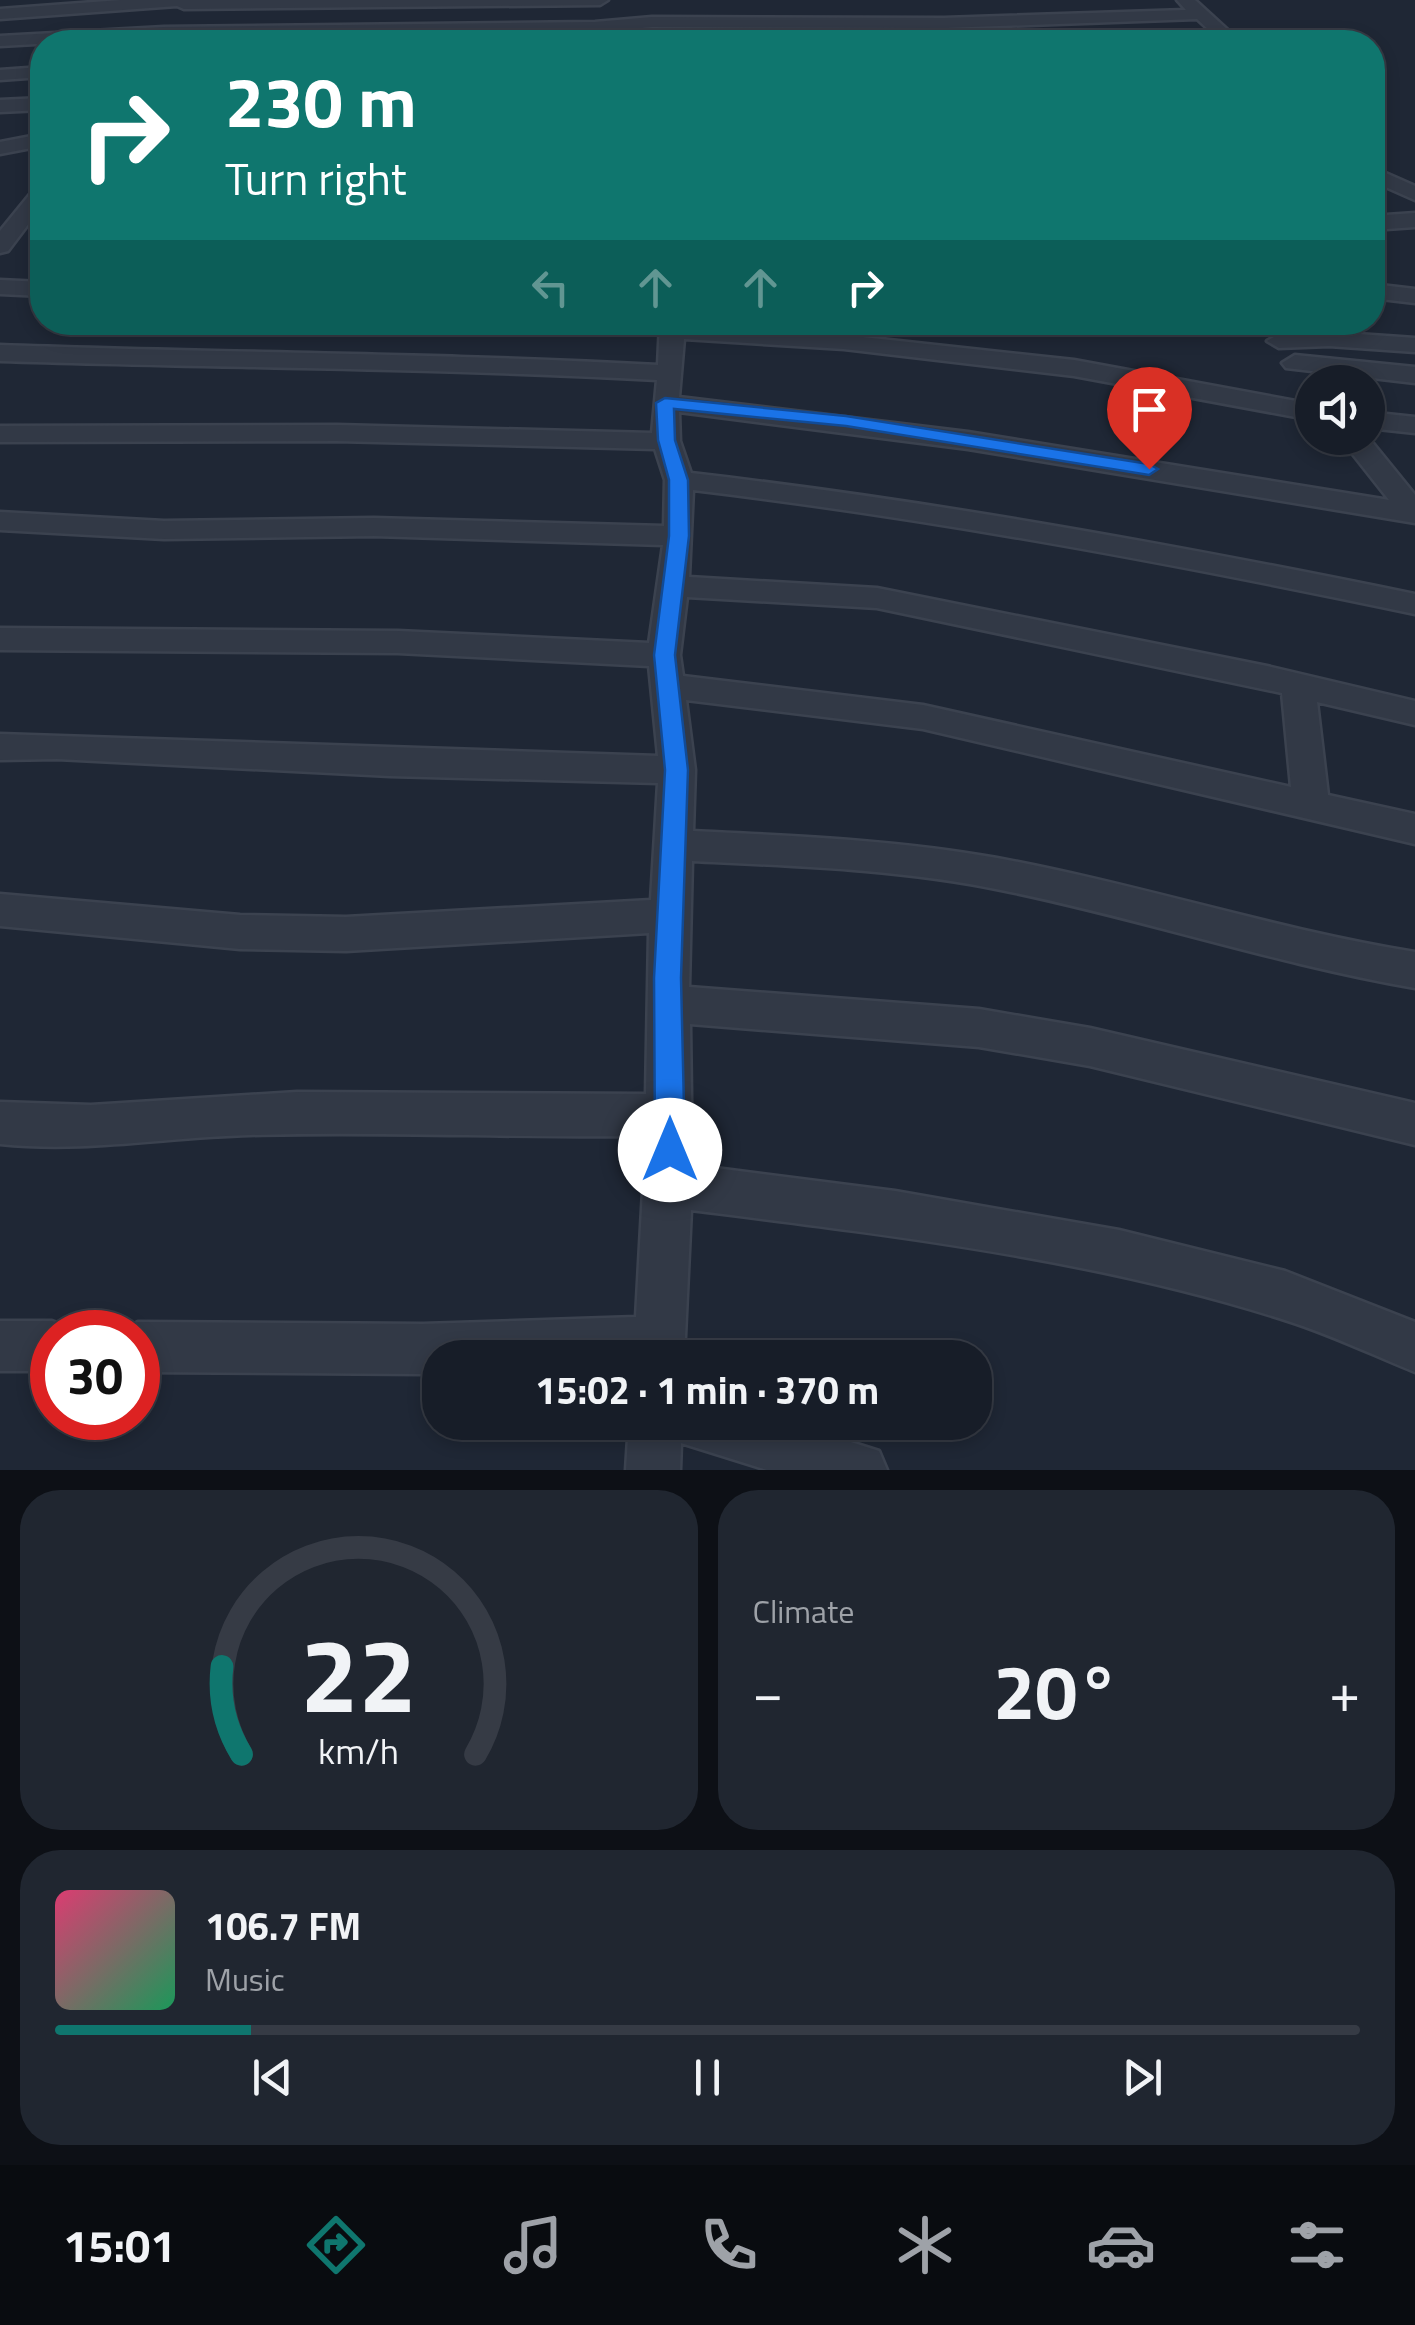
<!DOCTYPE html>
<meta charset="utf-8">
<style>
:root{--surface:#171d28;--page:#202630;--text:#f1f3f6;--muted:#9ea2a8;--line:#363b45;--accent:#0f766e}
body{margin:0;font-family:"Titillium Web",sans-serif;background:var(--page);color:var(--text);height:100vh;display:flex;flex-direction:column;font-size:38px;white-space:nowrap}
*{box-sizing:border-box;margin:0}
p{font-size:32px;color:var(--muted)}
.icon{flex:none;width:55px;height:55px;fill:none;stroke:currentColor;stroke-width:2;stroke-linecap:round;stroke-linejoin:round}
.map{position:relative;height:1470px;overflow:hidden}
.sheet{display:flex;flex-direction:column;gap:20px;padding:20px;background:#0d1016;flex:1}
.sheet>*{flex:none}
.banner{position:absolute;left:30px;top:30px;width:1355px;height:305px;border-radius:40px;box-shadow:0 5px 15px #0003,0 0 0 2px var(--line);background:#0f766e;color:#fff;overflow:hidden}
.buttons{position:absolute;left:1295px;top:365px;display:grid;gap:20px}
.buttons a{display:grid;place-items:center;width:90px;height:90px;border-radius:50%;background:var(--surface);box-shadow:0 5px 15px #0003,0 0 0 2px var(--line);font-size:50px}
.speed{position:absolute;left:30px;top:1310px;display:flex;gap:20px;font-size:50px;font-weight:700;text-align:center}
.speed>*{display:grid;place-content:center;width:130px;height:130px;border-radius:50%;background:var(--surface);box-shadow:0 5px 15px #0003,0 0 0 2px var(--line);line-height:1}
.speed .limit{border:15px solid #d22;background:#fff;color:#111}
.pin{position:absolute;display:grid;place-items:center;width:85px;height:85px;color:#fff;margin:-102px -42px;border-radius:50% 50% 50% 0;rotate:-45deg;box-shadow:0 0 10px #0007}
.pin .icon{rotate:45deg}
.me{position:absolute;width:110px;margin:-55px;rotate:0deg;stroke-linejoin:round;filter:drop-shadow(0 0 8px #0008)}
.turn{display:flex;align-items:center;gap:35px;height:210px;padding:0 30px;font-size:45px}
.turn .icon{width:130px;height:130px;stroke-width:2.5}
.turn b{display:block;font-size:70px;line-height:85px}
.lanes{display:flex;align-items:center;height:95px;padding:0 30px;background:#0003;justify-content:center;gap:50px;direction:ltr}
.lanes .off{opacity:.35}
.big{font-size:75px;font-weight:700;line-height:1.1}
.sheet .card{flex:1;display:flex;flex-direction:column;justify-content:center;gap:15px;min-width:0;padding:0 35px;border-radius:40px;background:var(--page)}
.sheet .dial{align-items:center;gap:0}
.dial svg{height:260px;overflow:visible;fill:none;stroke:var(--line);stroke-width:7;stroke-linecap:round;text-anchor:middle}
.dial text{fill:var(--text);stroke:none}
.song{display:flex;align-items:center;gap:30px}
.cover{width:120px;height:120px;border-radius:15px;background:linear-gradient(135deg,hsl(340 70% 55%),hsl(150 70% 35%))}
.played{height:10px;border-radius:5px;background:linear-gradient(90deg,var(--accent) 15%,var(--line) 15%)}
.keys{display:flex;justify-content:space-around;direction:ltr}
.heat{display:flex;justify-content:space-between;align-items:center;font-size:55px;direction:ltr}
.sheet .tiles{flex:1;display:grid;gap:20px;grid-template-columns:1fr 1fr}
.card:last-child{grid-column:span 2}
.trip{position:absolute;left:422px;top:1340px;width:570px;height:100px;border-radius:40px;background:var(--surface);box-shadow:0 5px 15px #0003,0 0 0 2px var(--line);font-weight:700;line-height:100px;text-align:center}
.tab-bar{display:flex;height:160px;justify-content:space-around;align-items:center;background:#090c10;color:var(--muted)}
.tab-bar .icon{width:70px;height:70px}
.tab-bar .active{color:var(--accent)}
.tab-bar b{font-size:45px;color:var(--text)}
.map>svg:first-child{display:block}
.lines{fill:none;stroke-linecap:round;stroke-linejoin:round}
.minor-casing{stroke:#3b424f;stroke-width:5}
.minor{fill:#323946;fill-rule:evenodd}
.route{fill:#1a73e8;stroke:#114b97;stroke-width:2.5}
</style>
<div class="map">
<svg width="1415" height="1470" viewBox="0 0 1415 1470">
<rect width="100%" height="100%" fill="#1f2735"/>
<g class="lines">
<defs>
<path id="minor" d="M121 0H608L600 5 184 9 177 6 0 19V9Z
M1177 0H1195L1241 42H1222L1197 19 944 28 652 27 595 32 164 37 0 46V36L164 27 595 22 652 17 944 18 1186 10Z
M42 67V77L0 80V70Z
M42 98V110L0 112V100Z
M42 134V146L0 154V142Z
M1372 167 1415 186V200L1372 181Z
M42 186V206L8 251 0 253V231L35 188Z
M1415 213V227L1372 230V216Z
M0 280 42 282V296L0 294Z
M1372 284 1415 289V303L1372 298Z
M660 322 844 335 1074 360 1312 404V420L1074 376 844 349 684 339 679 397 968 432 1389 500 1340 438 1368 437 1415 495V523L968 449 679 412 680 441 691 473C934 501 1175 545 1415 594V614C1176 564 936 519 693 490L689 577 877 588 1267 666 1415 701V725L1317 702 1328 795 1415 814V844L923 729 686 700 695 770 693 831C795 836 897 840 997 858 1138 884 1274 929 1415 952V988C1275 964 1140 918 1001 890 899 869 795 866 692 861L689 987 979 1009 1090 1028 1415 1103V1145L1090 1066 979 1047 690 1024 692 1165 895 1191 1119 1230 1285 1271 1415 1322V1372C1373 1355 1332 1335 1288 1321 1097 1259 890 1235 691 1210L684 1358H440V1374H423L138 1372V1332H119L138 1322 423 1324 636 1317 646 1136C514 1138 382 1131 250 1135 166 1137 85 1153 0 1144V1102L91 1105 297 1092 646 1094 649 933 346 951 240 949 0 926V894L240 915 346 917 651 900 658 783 390 776 57 759 0 760V734L658 756 649 666 398 653 0 650V628L398 631 649 643 663 545 374 536 164 539 0 530V512L164 521 374 518 664 526 665 480 655 449 337 441 0 442V426L337 425 652 433 657 380C438 368 219 368 0 361V345C220 353 439 353 658 365ZM687 597 877 608 1282 693 1291 787 923 705 683 676 680 655Z
M1329 332 1415 338V352L1329 346 1279 348 1267 341 1279 334Z
M1295 355 1415 367V383L1286 368 1282 363Z
M1368 412 1415 417V433L1368 428Z
M0 1321H52L70 1328 72 1332H52V1371H0Z
M629 1422H788L879 1451 887 1470H767L681 1443 680 1470H626Z"/>
</defs>
<!-- minor casing -->
<use href="#minor" class="minor-casing"/>
<!-- minor -->
<use href="#minor" class="minor"/>
</g>
<!-- route -->
<path class="route" d="M665 398 846 416 1149 464 1158 469 1149 475 846 426 674 409 675 440 688 480 689 536 675 655 688 770 681 978 685 1150 680 1160 670 1164 660 1160 655 1150 654 978 665 770 654 655 669 536V480L658 440 656 403Z"/>
</svg>
<div class="buttons">
<a><svg class="icon" aria-label="sound" viewBox="0 0 24 24"><path d="M4 9h4l5-4v14l-5-4H4zM17 9q2 3 0 6"/></svg></a>
</div>
<div class="speed"><div class="limit">30</div></div>
<div class="pin" style="left:1149px;top:469px;background:#d93025"><svg class="icon" aria-label="arrive" viewBox="0 0 24 24"><path d="M6 21V4h12l-3 4 3 4H6"/></svg></div>
<svg class="me" style="left:670px;top:1150px" viewBox="-20 -20 40 40"><circle r="19" fill="#fff"/><path d="M0-13L10 11 0 6-10 11z" fill="#1a73e8"/></svg>
<div class="trip">15:02 · 1 min · 370 m</div>
<div class="banner">
<div class="turn"><svg class="icon" aria-label="right" viewBox="0 0 24 24"><path d="M7 20v-9h11M14 6l5 5-5 5"/></svg><div><b>230 m</b>Turn right</div></div>
<div class="lanes"><svg class="icon off" aria-label="left" viewBox="0 0 24 24"><path d="M17 20v-9H6M10 6l-5 5 5 5"/></svg><svg class="icon off" aria-label="ahead" viewBox="0 0 24 24"><path d="M12 20V5M6 11l6-6 6 6"/></svg><svg class="icon off" aria-label="ahead" viewBox="0 0 24 24"><path d="M12 20V5M6 11l6-6 6 6"/></svg><svg class="icon" aria-label="right" viewBox="0 0 24 24"><path d="M7 20v-9h11M14 6l5 5-5 5"/></svg></div>
</div>
</div>
<section class="sheet">
<div class="tiles">
<div class="card dial"><svg viewBox="0 0 100 80">
<path d="M14 69A42 42 0 1 1 86 69"/>
<path d="M14 69A42 42 0 0 1 8 42" stroke="#0f766e"/>
<text x="50" y="56" font-size="32" font-weight="700">22</text>
<text x="50" y="72" font-size="11">km/h</text>
</svg></div>
<div class="card"><p>Climate</p>
<div class="heat"><a>−</a><b class="big">20°</b><a>+</a></div>
</div>
<div class="card">
<div class="song"><i class="cover"></i><div><b>106.7 FM</b><p>Music</p></div></div>
<div class="played"></div>
<div class="keys"><svg class="icon" aria-label="previous" viewBox="0 0 24 24"><path d="M18 5L8 12l10 7zM5 5v14"/></svg><svg class="icon" aria-label="pause" viewBox="0 0 24 24"><path d="M8 5v14M16 5v14"/></svg><svg class="icon" aria-label="next" viewBox="0 0 24 24"><path d="M6 5l10 7-10 7zM19 5v14"/></svg></div>
</div>
</div>
</section>
<nav class="tab-bar">
<b>15:01</b>
<svg class="icon active" aria-label="directions" viewBox="0 0 24 24"><path d="M12 3l9 9-9 9-9-9zM9 14v-3h6M13 9l2 2-2 2"/></svg>
<svg class="icon" aria-label="music" viewBox="0 0 24 24"><path d="M9 18V5l10-2v13"/><circle cx="6" cy="18" r="3"/><circle cx="16" cy="16" r="3"/></svg>
<svg class="icon" aria-label="phone" viewBox="0 0 24 24"><path d="M5 4h4l2 5-3 2q2 4 5 5l2-3 5 2v4C11 20 4 13 5 4z"/></svg>
<svg class="icon" aria-label="climate" viewBox="0 0 24 24"><path d="M12 3v18M4 7l16 10M4 17L20 7"/></svg>
<svg class="icon" aria-label="car" viewBox="0 0 24 24"><path d="M5 17H2v-5l4-1 3-4h7l3 4 3 1v5h-3M9 17h6M6 11h13"/><circle cx="7" cy="17" r="2"/><circle cx="17" cy="17" r="2"/></svg>
<svg class="icon" aria-label="filters" viewBox="0 0 24 24"><path d="M4 7h16M4 17h16"/><circle cx="9" cy="7" r="2"/><circle cx="15" cy="17" r="2"/></svg>
</nav>
